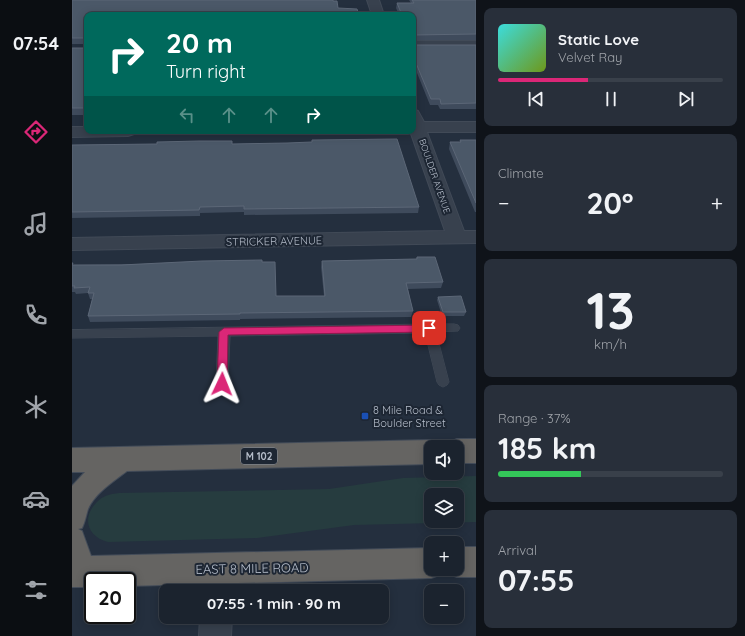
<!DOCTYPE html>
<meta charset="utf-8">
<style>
:root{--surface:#1b232e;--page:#282f3a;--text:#f1f3f6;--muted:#a0a4aa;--line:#39404a;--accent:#db2777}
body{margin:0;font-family:Quicksand,sans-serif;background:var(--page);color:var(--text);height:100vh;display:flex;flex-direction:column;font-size:15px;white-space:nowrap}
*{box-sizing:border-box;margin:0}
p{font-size:13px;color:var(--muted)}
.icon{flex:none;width:22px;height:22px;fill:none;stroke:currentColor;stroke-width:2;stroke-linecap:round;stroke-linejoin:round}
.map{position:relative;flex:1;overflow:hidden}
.side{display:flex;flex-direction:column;gap:8px;padding:8px;background:#0f1319;width:269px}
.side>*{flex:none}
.guide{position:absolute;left:12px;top:12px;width:332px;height:122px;border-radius:8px;box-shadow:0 2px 10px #0003,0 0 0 1px var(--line);background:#00695c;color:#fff;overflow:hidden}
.buttons{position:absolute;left:352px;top:440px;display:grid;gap:8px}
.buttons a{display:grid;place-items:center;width:40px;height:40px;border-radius:8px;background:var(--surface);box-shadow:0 2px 10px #0003,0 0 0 1px var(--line);font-size:20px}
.speed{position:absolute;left:12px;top:572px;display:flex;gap:8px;font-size:20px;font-weight:700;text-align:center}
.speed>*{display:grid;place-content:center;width:52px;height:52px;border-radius:50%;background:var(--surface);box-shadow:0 2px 10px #0003,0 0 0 1px var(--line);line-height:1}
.speed .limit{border:2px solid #111;border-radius:6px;background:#fff;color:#111}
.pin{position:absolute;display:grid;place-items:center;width:34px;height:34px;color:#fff;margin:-17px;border-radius:8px;box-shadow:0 2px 6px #0006}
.me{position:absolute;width:44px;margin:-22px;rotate:2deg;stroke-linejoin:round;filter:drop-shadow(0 0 3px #0008)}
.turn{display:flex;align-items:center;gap:14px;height:84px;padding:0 16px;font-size:18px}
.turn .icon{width:52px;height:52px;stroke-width:2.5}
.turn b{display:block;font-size:28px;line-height:34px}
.lanes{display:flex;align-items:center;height:38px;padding:0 16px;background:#0003;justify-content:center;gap:20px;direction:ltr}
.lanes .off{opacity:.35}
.big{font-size:30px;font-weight:700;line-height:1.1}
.side .card{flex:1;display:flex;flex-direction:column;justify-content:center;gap:6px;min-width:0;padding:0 14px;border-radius:8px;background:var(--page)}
.side .dial{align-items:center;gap:0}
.dial b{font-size:52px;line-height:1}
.song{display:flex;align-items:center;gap:12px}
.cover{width:48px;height:48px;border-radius:6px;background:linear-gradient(135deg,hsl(180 70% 55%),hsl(80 70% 35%))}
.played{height:4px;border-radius:2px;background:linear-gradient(90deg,var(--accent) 40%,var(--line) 40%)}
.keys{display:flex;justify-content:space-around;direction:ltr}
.heat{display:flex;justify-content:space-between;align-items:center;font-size:22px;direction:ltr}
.charge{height:6px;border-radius:3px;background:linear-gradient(90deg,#34c759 37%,var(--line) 0)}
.trip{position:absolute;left:87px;top:584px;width:230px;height:40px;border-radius:8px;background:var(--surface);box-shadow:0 2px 10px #0003,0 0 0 1px var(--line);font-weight:700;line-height:40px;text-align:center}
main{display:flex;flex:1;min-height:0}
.tabs{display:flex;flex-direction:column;width:72px;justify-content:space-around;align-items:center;background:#0b0e12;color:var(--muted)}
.tabs .icon{width:28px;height:28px}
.tabs .current{color:var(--accent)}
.tabs b{font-size:18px;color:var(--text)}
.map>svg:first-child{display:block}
.green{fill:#263c3f;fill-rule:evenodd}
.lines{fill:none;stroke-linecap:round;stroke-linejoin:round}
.service-casing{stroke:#414a57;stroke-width:1}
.minor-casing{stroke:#414a57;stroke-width:2}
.trunk-casing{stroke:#434c59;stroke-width:2}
.service{fill:#38414e;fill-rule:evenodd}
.minor{fill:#38414e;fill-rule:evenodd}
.trunk{fill:#656462;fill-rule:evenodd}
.wall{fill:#3f4b5c}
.building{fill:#4b5868;stroke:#5c6777}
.route{fill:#db2777;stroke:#8e194d}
.transit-dot{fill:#1a4fb4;stroke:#1d2633;stroke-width:1.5}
.labels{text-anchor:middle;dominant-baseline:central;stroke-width:4;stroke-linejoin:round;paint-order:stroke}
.far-street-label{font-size:9px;fill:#b4bcc9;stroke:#1d2633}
.shield{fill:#1d2633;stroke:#878f9c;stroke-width:1}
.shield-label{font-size:10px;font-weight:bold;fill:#b4bcc9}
.street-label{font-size:11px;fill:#b4bcc9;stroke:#1d2633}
.poi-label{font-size:11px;fill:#b4bcc9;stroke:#1d2633;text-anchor:start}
.near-street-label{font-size:13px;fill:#b4bcc9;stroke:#1d2633}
</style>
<main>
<nav class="tabs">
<b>07:54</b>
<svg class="icon current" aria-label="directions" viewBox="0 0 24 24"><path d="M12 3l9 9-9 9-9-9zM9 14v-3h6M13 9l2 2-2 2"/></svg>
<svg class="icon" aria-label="music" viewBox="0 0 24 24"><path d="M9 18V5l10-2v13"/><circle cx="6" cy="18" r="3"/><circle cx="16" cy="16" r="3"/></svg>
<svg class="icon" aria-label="phone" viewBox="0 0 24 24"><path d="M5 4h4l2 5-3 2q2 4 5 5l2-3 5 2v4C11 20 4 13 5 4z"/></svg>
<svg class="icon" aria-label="climate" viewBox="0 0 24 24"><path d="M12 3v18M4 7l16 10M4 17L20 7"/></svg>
<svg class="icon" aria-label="car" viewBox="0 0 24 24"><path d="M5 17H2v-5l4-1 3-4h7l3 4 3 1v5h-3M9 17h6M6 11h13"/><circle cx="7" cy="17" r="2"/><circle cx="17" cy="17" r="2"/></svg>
<svg class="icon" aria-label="filters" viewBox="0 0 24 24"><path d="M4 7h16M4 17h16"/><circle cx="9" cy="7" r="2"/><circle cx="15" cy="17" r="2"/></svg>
</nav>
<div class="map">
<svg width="404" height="636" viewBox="0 0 404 636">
<rect width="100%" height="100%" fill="#242f3e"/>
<!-- green -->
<path class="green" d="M404 476V522L282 525 185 538 36 542C14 536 9 516 27 500 33 495 40 494 47 493L257 489 331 478ZM359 495H385V521H359Z"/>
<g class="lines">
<defs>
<path id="service" d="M357 324H382L386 325 388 328 386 331 364 332 377 382 375 385 371 387 367 385 365 382 353 333 158 336 156 384 154 387 150 389 146 387 144 384 146 336 0 338V330Z"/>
<path id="minor" d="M295 0H307L312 15H300Z
M341 41H404V49H341Z
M341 109 346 111 352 122H404V132H355L392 231H404V243L0 250V238L373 231 338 131H341Z
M0 127H15V131H64L62 134 56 136 0 137Z
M146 554 157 558 161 569V591H129L131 569 135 558Z
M128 617H160L159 636H127Z"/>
<path id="trunk" d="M385 439H404V463H385V447H374L376 443Z
M359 440 368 444 370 447H359V464L55 471C42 481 23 493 16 509 14 515 13 522 10 528L6 529 10 531 19 556 359 548V569H372L370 574 359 578 55 586V581H21V587H0V486L13 472H0V448Z
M385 547H404V577H385L374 573 373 569H385Z"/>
</defs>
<!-- service casing -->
<use href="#service" class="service-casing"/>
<!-- minor casing -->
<use href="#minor" class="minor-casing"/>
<!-- trunk casing -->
<use href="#trunk" class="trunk-casing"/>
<!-- service -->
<use href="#service" class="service"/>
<!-- minor -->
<use href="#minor" class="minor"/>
<!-- trunk -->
<use href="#trunk" class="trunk"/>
</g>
<!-- wall -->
<path class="wall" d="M0 0 261 1 266 8 15 15V115H0V48H15V44H0Z
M337 0H404V40H341V15H327L324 8 325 3H339Z
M341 44 342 45H404V109H368L366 105H358L341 63Z
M388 140H404V212H403L377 149 378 142H388Z
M160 144 347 207 346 213 172 215V212L128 213V216L0 218V145Z
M345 257 371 282 369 288 336 289 341 311 339 317 168 319V320L18 322 16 316 20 299H18L16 293 4 294 3 292H0V263L1 265 190 262 204 296H252L249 267 250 261 344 259Z
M366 297 394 312 392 316H370L365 300Z"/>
<!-- building -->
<path class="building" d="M0 0H261V1H265L266 8 285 9 287 15H15V108H0V48H15V38H0Z
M340 0H404V34L341 35V15H330L325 3H342Z
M341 44 342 45H404V103L369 104 368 99H359L341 56Z
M325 139 347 207 172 209V206L128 207 127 210 0 212V145L85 144V142L127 141H160V144L215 143 240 142V140Z
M388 140H404V203L378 142H389Z
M345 257H363L371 282 334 283 341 311 168 313V314L16 316 22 293H16L18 287 2 288 3 286H0V263H1L0 265H49L130 261 190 260V262H203L204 296H253L250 261 345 259Z
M389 296 394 312H371L366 297Z"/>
<!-- route -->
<path class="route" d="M357 325 362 328 357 332 156 335 155 384 153 387H146L145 384 147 332 152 328Z"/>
<!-- markers -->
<rect class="transit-dot" x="289" y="412" width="8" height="8" rx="2"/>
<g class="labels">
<!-- far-street labels -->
<g class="far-street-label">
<text transform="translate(363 176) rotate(71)">BOULDER AVENUE</text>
</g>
<!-- shield labels -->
<rect class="shield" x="169" y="448" width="36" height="16" rx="3"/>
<g class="shield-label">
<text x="187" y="456">M 102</text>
</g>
<!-- street labels -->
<g class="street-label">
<text transform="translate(202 241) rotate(-1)">STRICKER AVENUE</text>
</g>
<!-- poi labels -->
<g class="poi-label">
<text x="301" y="410">8 Mile Road &amp;<tspan x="301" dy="13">Boulder Street</tspan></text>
</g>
<!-- near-street labels -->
<g class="near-street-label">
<text transform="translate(180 568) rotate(-1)">EAST 8 MILE ROAD</text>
</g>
</g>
</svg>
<div class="buttons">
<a><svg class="icon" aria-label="sound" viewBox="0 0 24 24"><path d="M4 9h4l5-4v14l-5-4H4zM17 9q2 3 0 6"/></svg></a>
<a><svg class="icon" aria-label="layers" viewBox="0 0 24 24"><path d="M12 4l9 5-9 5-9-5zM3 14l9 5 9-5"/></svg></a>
<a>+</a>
<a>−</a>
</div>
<div class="speed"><div class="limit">20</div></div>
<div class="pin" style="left:357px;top:328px;background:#d93025"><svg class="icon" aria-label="arrive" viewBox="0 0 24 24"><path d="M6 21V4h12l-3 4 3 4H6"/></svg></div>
<svg class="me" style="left:150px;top:384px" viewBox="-20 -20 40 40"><path d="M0-17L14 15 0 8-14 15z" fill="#db2777" stroke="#fff" stroke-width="4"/></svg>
<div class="trip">07:55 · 1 min · 90 m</div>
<div class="guide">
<div class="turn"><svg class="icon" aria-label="right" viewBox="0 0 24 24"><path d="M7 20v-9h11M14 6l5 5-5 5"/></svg><div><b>20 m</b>Turn right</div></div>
<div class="lanes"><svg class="icon off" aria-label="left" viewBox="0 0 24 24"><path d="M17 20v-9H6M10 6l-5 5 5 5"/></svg><svg class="icon off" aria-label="ahead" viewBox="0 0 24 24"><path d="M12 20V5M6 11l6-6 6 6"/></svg><svg class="icon off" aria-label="ahead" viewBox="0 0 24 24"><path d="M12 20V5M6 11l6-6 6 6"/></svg><svg class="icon" aria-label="right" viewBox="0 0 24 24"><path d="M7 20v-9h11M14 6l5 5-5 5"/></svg></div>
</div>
</div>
<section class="side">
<div class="card">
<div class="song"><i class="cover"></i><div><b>Static Love</b><p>Velvet Ray</p></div></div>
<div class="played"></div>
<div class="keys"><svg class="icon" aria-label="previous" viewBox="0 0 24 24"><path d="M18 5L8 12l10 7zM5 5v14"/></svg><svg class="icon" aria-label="pause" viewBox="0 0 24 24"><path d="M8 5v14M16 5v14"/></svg><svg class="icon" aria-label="next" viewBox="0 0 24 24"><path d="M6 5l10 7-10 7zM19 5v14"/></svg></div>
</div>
<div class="card"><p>Climate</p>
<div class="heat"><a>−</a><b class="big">20°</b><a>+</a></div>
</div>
<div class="card dial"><b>13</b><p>km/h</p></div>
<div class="card"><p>Range · 37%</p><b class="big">185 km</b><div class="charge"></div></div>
<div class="card"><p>Arrival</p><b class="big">07:55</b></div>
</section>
</main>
